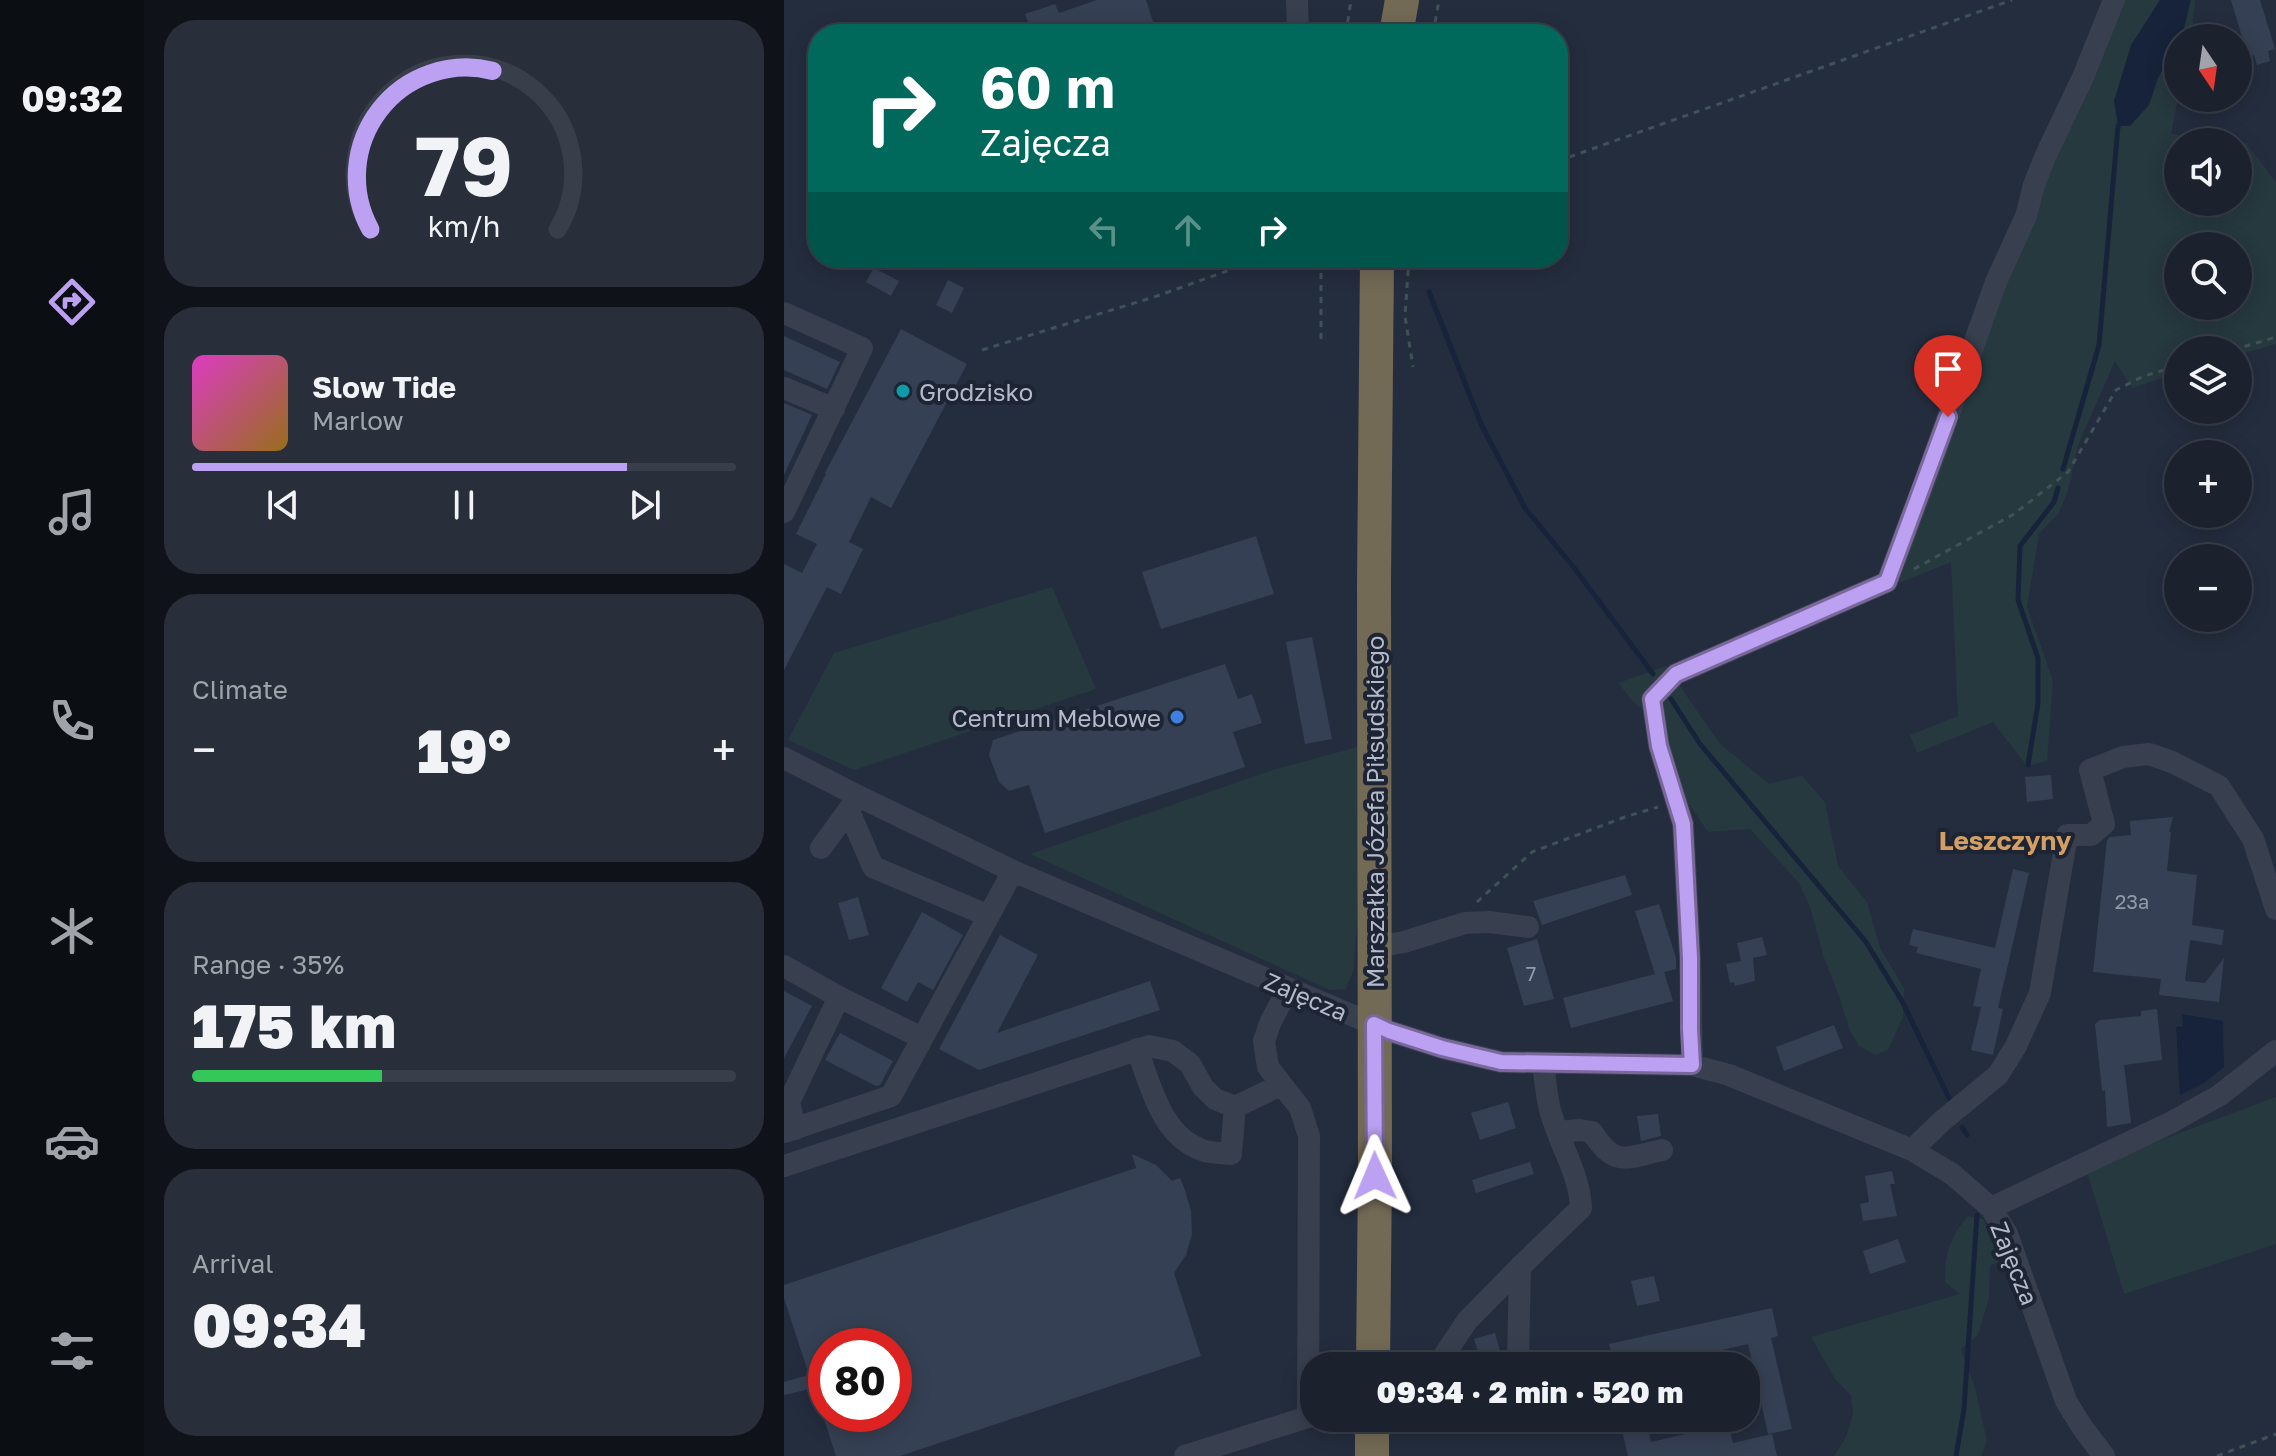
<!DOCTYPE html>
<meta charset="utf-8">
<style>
:root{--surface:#1b222e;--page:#282f3a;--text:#f1f3f6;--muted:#a0a4aa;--line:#393f4a;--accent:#bca0f2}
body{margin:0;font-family:"Golos Text",sans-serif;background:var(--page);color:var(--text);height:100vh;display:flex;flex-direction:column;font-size:30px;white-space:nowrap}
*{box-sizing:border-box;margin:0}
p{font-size:26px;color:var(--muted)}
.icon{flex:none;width:44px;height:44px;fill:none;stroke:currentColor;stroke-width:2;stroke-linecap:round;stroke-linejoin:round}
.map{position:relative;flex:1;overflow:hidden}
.side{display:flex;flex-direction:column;gap:20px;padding:20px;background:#0f1319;width:640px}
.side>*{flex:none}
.banner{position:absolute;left:24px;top:24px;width:760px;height:244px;border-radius:32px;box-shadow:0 4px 20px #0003,0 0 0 2px var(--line);background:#00695c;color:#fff;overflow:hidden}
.needle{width:52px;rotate:167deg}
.tools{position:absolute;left:1380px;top:24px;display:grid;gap:16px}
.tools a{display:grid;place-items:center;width:88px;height:88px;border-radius:50%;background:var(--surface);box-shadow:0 4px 20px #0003,0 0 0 2px var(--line);font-size:40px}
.speed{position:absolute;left:24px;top:1328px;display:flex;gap:16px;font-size:40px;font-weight:700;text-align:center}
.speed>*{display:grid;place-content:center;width:104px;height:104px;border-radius:50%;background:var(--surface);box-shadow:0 4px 20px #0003,0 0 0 2px var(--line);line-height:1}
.speed .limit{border:12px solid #d22;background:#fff;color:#111}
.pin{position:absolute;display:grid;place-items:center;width:68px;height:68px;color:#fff;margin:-82px -34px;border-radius:50% 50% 50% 0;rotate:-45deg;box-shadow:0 0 8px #0007}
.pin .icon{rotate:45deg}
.me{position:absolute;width:88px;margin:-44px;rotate:359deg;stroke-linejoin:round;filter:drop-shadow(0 0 6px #0008)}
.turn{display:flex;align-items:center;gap:28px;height:168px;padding:0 40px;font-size:36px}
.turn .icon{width:104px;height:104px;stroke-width:2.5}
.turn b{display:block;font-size:56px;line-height:68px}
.lanes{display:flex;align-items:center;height:76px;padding:0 40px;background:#0003;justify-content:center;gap:40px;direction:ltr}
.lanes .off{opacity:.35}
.big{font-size:60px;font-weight:800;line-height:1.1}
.side .tile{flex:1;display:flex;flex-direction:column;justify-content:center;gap:12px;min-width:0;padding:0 28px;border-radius:32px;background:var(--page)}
.side .dial{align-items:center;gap:0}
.dial svg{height:208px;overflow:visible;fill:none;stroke:var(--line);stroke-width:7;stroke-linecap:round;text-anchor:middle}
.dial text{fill:var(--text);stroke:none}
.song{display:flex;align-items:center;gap:24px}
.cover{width:96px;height:96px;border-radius:12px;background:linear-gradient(135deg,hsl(310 70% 55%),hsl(40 70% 35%))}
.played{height:8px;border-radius:4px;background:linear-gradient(90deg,var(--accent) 80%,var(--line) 80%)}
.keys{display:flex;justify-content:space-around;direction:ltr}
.heat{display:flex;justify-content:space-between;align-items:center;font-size:44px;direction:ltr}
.charge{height:12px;border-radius:6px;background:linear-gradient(90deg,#34c759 35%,var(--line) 0)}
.trip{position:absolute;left:516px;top:1352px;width:460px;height:80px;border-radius:32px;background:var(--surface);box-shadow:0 4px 20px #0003,0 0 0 2px var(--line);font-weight:800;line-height:80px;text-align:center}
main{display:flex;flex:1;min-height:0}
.dock{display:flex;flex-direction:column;width:144px;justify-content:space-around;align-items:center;background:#0b0e12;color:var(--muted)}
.dock .icon{width:56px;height:56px}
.dock .selected{color:var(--accent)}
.dock b{font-size:36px;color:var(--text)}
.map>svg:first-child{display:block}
.green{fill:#26393f;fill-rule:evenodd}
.water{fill:#17233b}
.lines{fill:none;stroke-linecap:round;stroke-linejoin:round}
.stream{stroke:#17233b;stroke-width:5}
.building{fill:#364054;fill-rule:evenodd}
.path{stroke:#3f5257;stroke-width:3;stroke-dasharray:6 6;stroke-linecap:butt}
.minor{stroke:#383f4e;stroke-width:22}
.highway{stroke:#736a55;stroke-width:34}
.route-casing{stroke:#7a689d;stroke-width:20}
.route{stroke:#bca0f2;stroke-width:14}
.culture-dot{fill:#0f9aa8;stroke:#1d2433;stroke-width:3}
.shop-dot{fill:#3f7fe0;stroke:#1d2433;stroke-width:3}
.labels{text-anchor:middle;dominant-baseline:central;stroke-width:8;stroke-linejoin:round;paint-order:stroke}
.number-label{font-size:20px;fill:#929aaa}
.poi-label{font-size:24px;fill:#b4bac9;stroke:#1d2433;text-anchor:start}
.street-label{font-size:24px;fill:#b4bac9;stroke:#1d2433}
.neighbourhood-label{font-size:26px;font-weight:bold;fill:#d49f64;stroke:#1d2433}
</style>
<main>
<nav class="dock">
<b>09:32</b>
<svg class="icon selected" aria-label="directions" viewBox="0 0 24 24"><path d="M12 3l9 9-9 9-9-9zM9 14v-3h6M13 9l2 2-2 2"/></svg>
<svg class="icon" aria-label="music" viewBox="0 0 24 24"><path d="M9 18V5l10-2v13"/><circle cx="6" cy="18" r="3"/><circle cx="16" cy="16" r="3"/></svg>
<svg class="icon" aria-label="phone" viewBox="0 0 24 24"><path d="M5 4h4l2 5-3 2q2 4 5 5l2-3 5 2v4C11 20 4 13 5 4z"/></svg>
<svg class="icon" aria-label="climate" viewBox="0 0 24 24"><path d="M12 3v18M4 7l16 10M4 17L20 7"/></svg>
<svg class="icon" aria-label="car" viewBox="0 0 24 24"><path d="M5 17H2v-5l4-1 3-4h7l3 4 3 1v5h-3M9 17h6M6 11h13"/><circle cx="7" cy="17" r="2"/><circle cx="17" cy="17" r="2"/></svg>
<svg class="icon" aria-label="filters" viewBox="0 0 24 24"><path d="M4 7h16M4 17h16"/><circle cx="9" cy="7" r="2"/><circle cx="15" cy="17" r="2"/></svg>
</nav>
<section class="side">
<div class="tile dial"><svg viewBox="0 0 100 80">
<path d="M14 69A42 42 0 1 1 86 69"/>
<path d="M14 69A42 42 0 0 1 61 8" stroke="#bca0f2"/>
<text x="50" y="56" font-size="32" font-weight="700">79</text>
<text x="50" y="72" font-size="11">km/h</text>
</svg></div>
<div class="tile">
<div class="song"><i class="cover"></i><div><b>Slow Tide</b><p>Marlow</p></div></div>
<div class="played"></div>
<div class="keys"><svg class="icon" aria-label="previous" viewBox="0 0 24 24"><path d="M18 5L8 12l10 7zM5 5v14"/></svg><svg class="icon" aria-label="pause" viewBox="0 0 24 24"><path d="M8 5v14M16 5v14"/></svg><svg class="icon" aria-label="next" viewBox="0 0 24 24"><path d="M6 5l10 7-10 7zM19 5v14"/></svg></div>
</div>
<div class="tile"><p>Climate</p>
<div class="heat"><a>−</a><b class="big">19°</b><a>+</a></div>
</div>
<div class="tile"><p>Range · 35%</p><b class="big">175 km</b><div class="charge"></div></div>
<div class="tile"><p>Arrival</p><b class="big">09:34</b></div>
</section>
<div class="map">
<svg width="1492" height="1456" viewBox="0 0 1492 1456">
<rect width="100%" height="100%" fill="#242d3e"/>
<!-- green -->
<path class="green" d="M1337 0H1411L1407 38H1394V98L1387 134 1462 143 1492 182V344L1454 355V350H1394V373L1348 388 1331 361 1294 445 1284 491 1274 514 1255 534 1243 607 1269 681 1263 761 1243 766 1209 722 1133 753 1126 735 1174 716 1167 562 1115 583 1112 572 1256 195ZM1394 142H1454V202H1394ZM1394 246H1454V306H1394Z
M268 587 312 689 70 770 4 740 50 653Z
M882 666 936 744 985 784 1018 776 1041 802 1054 866 1083 902 1096 948 1120 988 1119 1017 1104 1050 1091 1055 1075 1046 1066 1031 1055 996 1040 958 1026 907 1015 883 966 829 924 832 906 805 886 797 867 717 848 700 834 683Z
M573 747 575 881 570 969 562 989 546 990 246 854 489 770Z
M1492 1097V1244L1340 1294 1302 1168Z
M1184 1216 1199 1219 1221 1260 1206 1265 1205 1298 1194 1335 1177 1349 1191 1388 1203 1441 1197 1456H1050L1062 1437 1069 1414 1067 1395 1051 1379 1027 1337 1176 1294 1161 1282C1161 1254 1165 1238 1184 1216Z"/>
<!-- water -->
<path class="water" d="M1376 0H1407L1399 32 1374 78 1365 105 1346 126H1334L1330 101 1347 45Z
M1398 1014 1439 1021 1440 1067 1420 1083 1396 1095 1392 1027 1399 1026Z"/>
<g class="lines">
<!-- stream -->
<path class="stream" d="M645 292 698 426 741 508 791 569 869 674
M1279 469 1315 345 1334 126 1337 121
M887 699 916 744 1082 942 1119 1003 1165 1098
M1244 765 1254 703V658L1234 600 1236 546 1270 502 1274 488
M1178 1127 1183 1135
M1172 1456 1180 1409 1193 1215"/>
</g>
<!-- building -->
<path class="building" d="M313 0H362L373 34H248L241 14 271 4 275 13Z
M1447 0H1476L1491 49 1484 51 1486 61 1473 65 1470 55 1464 57Z
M90 268 115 281 107 296 82 282Z
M164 280 180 288 168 313 152 305Z
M117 329 183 364 107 508 87 497 65 542 79 549 57 594 43 587 0 670V564L18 573 33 544 12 534 42 474 41 473Z
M0 336 56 362 43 389 0 370Z
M0 403 28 415 0 475Z
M472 536 490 594 377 629 358 572Z
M528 637 548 739 521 744 502 642Z
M441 664 454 699 468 694 478 723 449 732 461 767 261 833 245 785 225 791 215 782 205 755 209 740Z
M1267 775 1269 799 1243 802 1241 777Z
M1389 817 1385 832H1387L1383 871 1413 875 1408 925 1440 930 1438 945 1406 940 1401 981 1421 983 1440 958 1435 1002 1375 995 1377 979 1309 972 1323 840 1326 837 1347 835 1346 821Z
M1229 869 1245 873 1214 1008 1219 1009 1209 1055 1187 1050 1197 1007 1189 1006 1197 969 1132 953 1134 947 1125 945 1129 929 1211 948Z
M841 875 848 895 758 925 749 901Z
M74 897 85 935 65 940 54 903Z
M875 904 892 958V969L880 972 889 1001 787 1028 779 998 871 974 851 911Z
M138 912 179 935 149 990 134 982 123 1002 97 988Z
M216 935 254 955 213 1033 366 981 376 1010 195 1070 155 1049Z
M978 937 983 955 969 958 971 981 951 986 950 982 946 983 942 964 957 961 953 943Z
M753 939 770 999 740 1006 723 948Z
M0 991 28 1006 0 1058Z
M1373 1009 1378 1060 1340 1065 1347 1123 1323 1127 1321 1090 1318 1091 1311 1024 1316 1020 1357 1016V1011Z
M1050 1025 1059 1048 1000 1071 992 1047Z
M56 1033 109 1061 96 1085 92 1086 41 1060Z
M724 1102 732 1128 696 1140 687 1113Z
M874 1114 877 1136 857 1141 853 1116Z
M348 1154 372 1165 388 1181 396 1178 400 1187 407 1211 408 1234 402 1255 390 1273 417 1356 116 1456H52L30 1388 0 1395V1382L25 1375 0 1298V1285L352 1168ZM42 1346H110V1414H42Z
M746 1162 750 1174 692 1193 688 1180Z
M1108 1171 1111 1184H1106L1113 1216 1079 1221 1076 1204 1085 1202 1081 1176Z
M1114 1239 1122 1262 1086 1274 1079 1251Z
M870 1276 876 1301 853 1306 847 1281Z
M988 1308 994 1336 987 1338 1008 1429 984 1434 964 1344 869 1366H830L825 1344Z
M711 1333 716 1351 696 1358 690 1339Z
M835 1418H862L867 1442 944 1424 949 1443 988 1434 993 1456H844Z"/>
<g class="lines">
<!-- path -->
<path class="path" d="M562 34 567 0
M649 34 655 0
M774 161 1228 0
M625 258 621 316 629 367
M537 339V258
M198 350 370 297 480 258
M1449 350 1492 337
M1130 569 1230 514 1284 472 1332 390 1360 376 1394 366
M693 902 748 852 841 817 874 807
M1433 1456 1492 1434"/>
<!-- minor -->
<path class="minor" d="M513 0 514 34
M0 313 78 348 0 512
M0 388 50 409
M0 758 74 796 229 871 605 1031 658 1048 717 1062 908 1065 945 1075 1128 1150 1168 1174 1207 1208 1223 1234 1282 1401 1298 1427 1320 1456
M65 811 89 867 205 916
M37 848 69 804
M591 947 620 942 681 923 705 922 744 927
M0 966 55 997 138 1038
M353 1049C367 1087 378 1138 421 1151 429 1153 438 1153 447 1154L451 1107
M908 1065 906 958 899 824 875 746 868 699 892 674 1103 582 1145 470 1212 282 1242 216 1250 185 1261 157 1299 77 1330 0
M11 1129 5 1102 55 997
M0 1132 107 1096 229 871
M774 1132 796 1130 808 1132C831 1168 842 1158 878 1150
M1128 1150 1158 1121 1214 1075 1232 1046 1256 993 1283 835H1307L1320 824 1306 770 1339 757 1365 754 1388 762 1435 786 1469 839 1492 909
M0 1166 365 1046 389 1051 406 1064 419 1087 431 1099 451 1107 497 1085
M1207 1208 1386 1123 1436 1095 1492 1051
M653 1366 683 1321 736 1267
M714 1366 734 1360 736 1267 797 1208C796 1173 773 1141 765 1106 762 1092 761 1077 759 1063
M401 1456 524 1417 525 1136 516 1108 484 1067 480 1041 487 1021 504 989"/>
<!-- highway -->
<path class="highway" d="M612 34 618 0
M589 1366 591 1176 590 583 593 258
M588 1456V1418"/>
</g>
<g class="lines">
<defs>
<path id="route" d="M591 1176 590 1024 605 1031 658 1048 717 1062 908 1065 906 1029V958L899 824 875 746 868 699 892 674 1103 582 1164 417"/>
</defs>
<!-- route casing -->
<use href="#route" class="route-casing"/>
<!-- route -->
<use href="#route" class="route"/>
</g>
<!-- markers -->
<circle class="culture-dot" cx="119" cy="391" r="8"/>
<circle class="shop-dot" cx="393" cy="717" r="8"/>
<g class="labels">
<!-- number labels -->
<g class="number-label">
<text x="1348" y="901">23a</text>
<text x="747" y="973">7</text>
</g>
<!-- poi labels -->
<g class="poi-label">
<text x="135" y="391">Grodzisko</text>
<text x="377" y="717" text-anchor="end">Centrum Meblowe</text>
</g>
<!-- street labels -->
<g class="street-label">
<text transform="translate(590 812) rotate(-90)">Marszałka Józefa Piłsudskiego</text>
<text transform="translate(522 996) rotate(23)">Zajęcza</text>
<text transform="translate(1231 1263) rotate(68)">Zajęcza</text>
</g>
<!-- neighbourhood labels -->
<g class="neighbourhood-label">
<text x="1221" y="840">Leszczyny</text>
</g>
</g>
</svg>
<div class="tools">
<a><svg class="needle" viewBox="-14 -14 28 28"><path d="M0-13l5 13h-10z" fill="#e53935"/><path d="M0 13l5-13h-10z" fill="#a0a4aa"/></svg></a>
<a><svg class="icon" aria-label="sound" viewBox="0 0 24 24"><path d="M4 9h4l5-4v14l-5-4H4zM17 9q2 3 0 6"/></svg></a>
<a><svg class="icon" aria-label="search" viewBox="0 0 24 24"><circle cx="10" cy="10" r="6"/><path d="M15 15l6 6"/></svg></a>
<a><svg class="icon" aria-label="layers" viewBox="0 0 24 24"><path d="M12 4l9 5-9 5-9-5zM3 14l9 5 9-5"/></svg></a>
<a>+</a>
<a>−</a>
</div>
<div class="speed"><div class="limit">80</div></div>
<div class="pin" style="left:1164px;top:417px;background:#d93025"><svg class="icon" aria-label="arrive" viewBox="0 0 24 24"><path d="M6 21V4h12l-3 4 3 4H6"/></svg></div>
<svg class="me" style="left:591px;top:1176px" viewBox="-20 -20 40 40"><path d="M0-17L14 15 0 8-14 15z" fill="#bca0f2" stroke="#fff" stroke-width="4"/></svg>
<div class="trip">09:34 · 2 min · 520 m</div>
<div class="banner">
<div class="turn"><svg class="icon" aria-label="right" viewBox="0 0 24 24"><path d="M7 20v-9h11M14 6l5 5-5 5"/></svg><div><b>60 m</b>Zajęcza</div></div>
<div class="lanes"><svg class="icon off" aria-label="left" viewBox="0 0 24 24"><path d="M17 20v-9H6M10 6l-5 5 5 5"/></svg><svg class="icon off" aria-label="ahead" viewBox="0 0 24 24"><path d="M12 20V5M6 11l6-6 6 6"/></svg><svg class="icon" aria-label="right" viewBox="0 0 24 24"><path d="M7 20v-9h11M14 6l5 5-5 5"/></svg></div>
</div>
</div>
</main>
